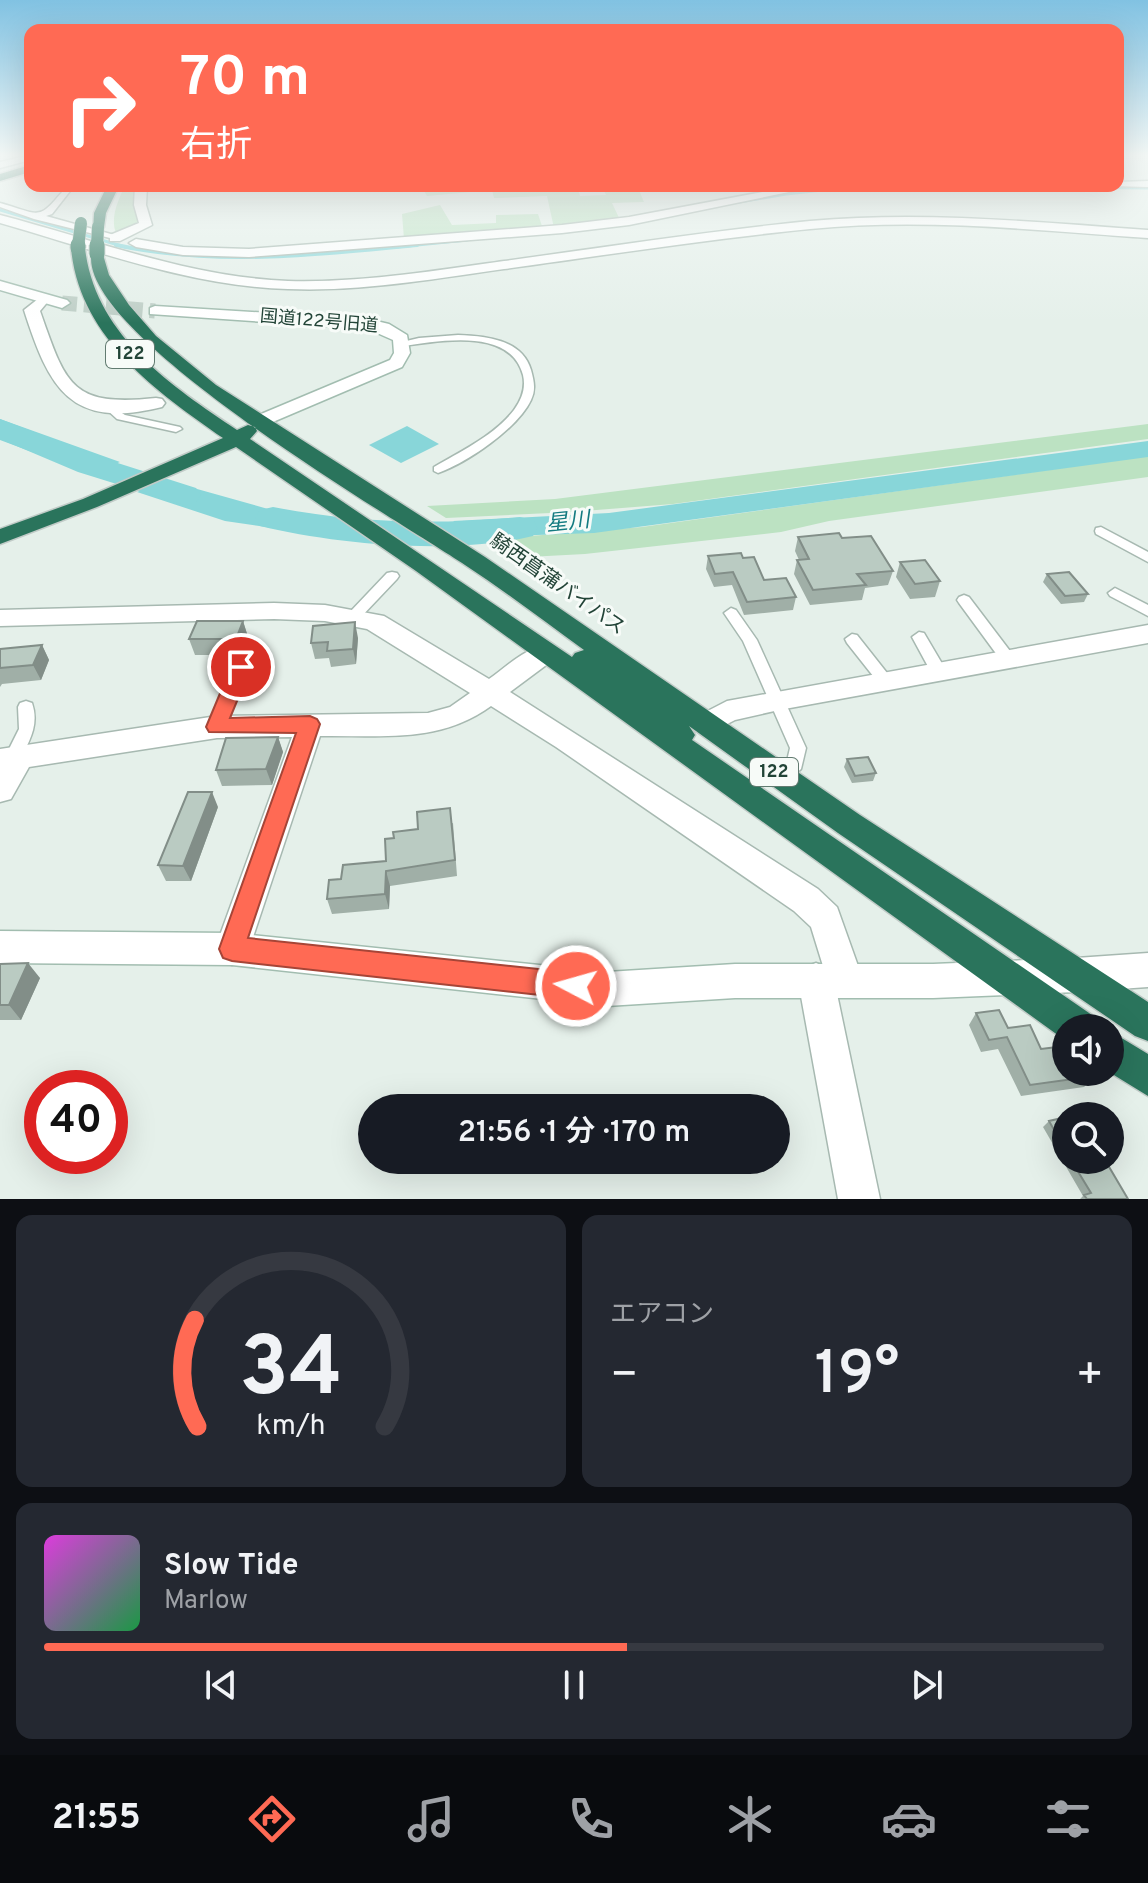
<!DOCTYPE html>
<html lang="ja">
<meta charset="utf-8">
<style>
:root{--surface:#171b24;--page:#242831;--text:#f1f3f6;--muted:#9ea1a6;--line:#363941;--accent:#ff6a54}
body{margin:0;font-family:Overpass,"Noto Sans JP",sans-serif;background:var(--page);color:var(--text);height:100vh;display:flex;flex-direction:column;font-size:30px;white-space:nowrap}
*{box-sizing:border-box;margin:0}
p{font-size:26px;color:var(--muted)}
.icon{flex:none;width:44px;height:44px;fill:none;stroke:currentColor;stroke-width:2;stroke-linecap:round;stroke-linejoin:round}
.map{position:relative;height:1199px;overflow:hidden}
.side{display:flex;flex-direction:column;gap:16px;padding:16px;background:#0d0f14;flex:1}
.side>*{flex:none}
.hud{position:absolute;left:24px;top:24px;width:1100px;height:168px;border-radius:16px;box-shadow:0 8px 32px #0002;background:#ff6a54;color:#fff;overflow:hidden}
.fabs{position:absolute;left:1052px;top:1014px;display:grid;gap:16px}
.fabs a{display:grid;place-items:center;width:72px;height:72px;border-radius:50%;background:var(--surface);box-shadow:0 8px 32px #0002;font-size:40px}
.speed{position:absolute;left:24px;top:1070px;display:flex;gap:16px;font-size:40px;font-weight:700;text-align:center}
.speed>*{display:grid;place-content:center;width:104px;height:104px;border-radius:50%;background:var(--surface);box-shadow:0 8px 32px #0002;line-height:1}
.speed .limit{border:12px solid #d22;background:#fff;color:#111}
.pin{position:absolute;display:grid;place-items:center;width:68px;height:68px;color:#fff;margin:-34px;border:4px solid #fff;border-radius:50%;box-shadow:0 2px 8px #0007}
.me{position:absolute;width:88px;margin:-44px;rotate:276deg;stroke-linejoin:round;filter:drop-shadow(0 0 6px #0008)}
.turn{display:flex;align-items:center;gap:28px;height:168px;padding:0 24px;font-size:36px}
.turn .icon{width:104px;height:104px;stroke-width:2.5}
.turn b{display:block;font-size:56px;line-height:68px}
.big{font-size:60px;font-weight:600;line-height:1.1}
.side .tile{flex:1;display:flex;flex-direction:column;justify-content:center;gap:12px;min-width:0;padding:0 28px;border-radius:16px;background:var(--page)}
.side .dial{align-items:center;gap:0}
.dial svg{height:208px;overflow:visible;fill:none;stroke:var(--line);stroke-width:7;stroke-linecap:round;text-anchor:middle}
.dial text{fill:var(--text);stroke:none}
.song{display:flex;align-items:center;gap:24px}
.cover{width:96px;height:96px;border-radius:12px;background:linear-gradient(135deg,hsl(300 70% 55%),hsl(140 70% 35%))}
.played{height:8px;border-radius:4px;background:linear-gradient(90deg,var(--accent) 55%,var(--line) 55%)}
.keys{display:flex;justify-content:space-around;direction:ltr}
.heat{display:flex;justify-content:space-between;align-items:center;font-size:44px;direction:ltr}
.side .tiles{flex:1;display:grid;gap:16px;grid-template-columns:1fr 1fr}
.tile:last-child{grid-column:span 2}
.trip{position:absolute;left:358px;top:1094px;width:432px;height:80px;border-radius:40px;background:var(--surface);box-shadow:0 8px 32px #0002;font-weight:600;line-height:80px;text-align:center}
.tabs{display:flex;height:128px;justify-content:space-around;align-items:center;background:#090b0e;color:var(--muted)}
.tabs .icon{width:56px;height:56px}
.tabs .active{color:var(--accent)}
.tabs b{font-size:36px;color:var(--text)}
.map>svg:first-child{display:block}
.green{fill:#bce2c2}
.water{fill:#88d6d9}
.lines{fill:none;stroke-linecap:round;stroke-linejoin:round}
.stream-far1{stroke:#88d6d9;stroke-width:3}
.stream{stroke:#88d6d9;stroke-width:4}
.river{fill:#88d6d9;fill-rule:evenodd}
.secondary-tunnel{stroke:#becec6;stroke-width:15;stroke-dasharray:15 7;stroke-linecap:butt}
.lane-casing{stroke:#a7b9b1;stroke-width:3}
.street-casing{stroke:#a7b9b1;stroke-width:3}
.secondary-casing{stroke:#a2bdb0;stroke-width:3}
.highway-casing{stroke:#c1cbc7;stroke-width:3}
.lane{fill:#fff;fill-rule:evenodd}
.street{fill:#fff;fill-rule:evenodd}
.secondary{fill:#fff;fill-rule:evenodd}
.highway{fill:#2a745c;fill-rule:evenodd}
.highway-bridge-far1-casing{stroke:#c1cbc7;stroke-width:13;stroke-linecap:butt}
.highway-bridge-casing{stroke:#c1cbc7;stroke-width:17;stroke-linecap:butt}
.highway-bridge-far1{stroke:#2a745c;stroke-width:12}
.highway-bridge{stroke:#2a745c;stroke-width:15}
.wall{fill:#a0afa7}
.shaded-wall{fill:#828e88}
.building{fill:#bacbc2;stroke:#828e88;stroke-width:2}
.route{fill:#ff6a54;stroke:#a64537;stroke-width:2}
.labels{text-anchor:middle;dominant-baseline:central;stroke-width:6;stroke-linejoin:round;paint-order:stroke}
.far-street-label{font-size:18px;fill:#224437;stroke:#f7fbf8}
.shield{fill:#f7fbf8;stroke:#627b71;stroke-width:2}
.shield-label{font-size:18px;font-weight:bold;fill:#224437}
.street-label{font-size:20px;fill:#224437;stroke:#f7fbf8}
.water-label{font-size:22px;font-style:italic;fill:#147b81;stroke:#f7fbf8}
</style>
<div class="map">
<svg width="1148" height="1199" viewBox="0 0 1148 1199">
<rect width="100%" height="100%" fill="#e5f0ea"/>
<!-- green -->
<path class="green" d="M125 186H137L140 225 116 233C110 218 118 200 125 186Z
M452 186H577L580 196 606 195 602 186H682L683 190H639L644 202 612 203 620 220 554 228 547 196 494 198 492 190 427 196 424 191Z
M440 205 452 225 496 223V215L538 214 543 229 404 239 402 214Z
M1148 424V439L673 504 571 512 446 518 427 506 555 499Z
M1148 456V477L829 521 781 532 585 554 509 558 481 540 642 527Z"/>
<!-- water -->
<path class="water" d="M0 419 120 462 91 474 0 440Z
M407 426 439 444 401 463 369 445Z
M1148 441V457L594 533 477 537 453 521 609 513Z
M165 480 268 509 311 514 343 538 225 521 137 492Z"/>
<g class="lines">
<!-- stream-far1 -->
<path class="stream-far1" d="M920 186 1148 188
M0 210 125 247
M567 232 786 194 859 186
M397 247 467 240"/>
<!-- stream -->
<path class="stream" d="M116 245C215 266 317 255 417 245"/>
<!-- river -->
<path class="river" d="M0 419 102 458 196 488 201 495 196 502 184 505 78 472 0 439Z
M273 507C355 523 437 525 520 517L533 520 538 528 533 536C454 555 339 545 260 526L255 518 260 510Z"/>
<!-- secondary-tunnel -->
<path class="secondary-tunnel" d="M62 303 155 311"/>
<defs>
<path id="lane" d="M67 186H74L52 214 46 216 118 236V240L34 219 0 207V203C43 215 37 222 67 186Z
M458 335C485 336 522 339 531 370 534 381 536 390 531 400 518 428 467 463 438 473L434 471V467C461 451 495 435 514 410 522 399 526 388 523 375 510 327 440 341 403 346L398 343 419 338Z
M111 406 125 415 180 427 182 429 176 432 117 419 106 409Z
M1101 527 1148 552V562L1096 534 1095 531 1096 528Z
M392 572 397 573 399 576 397 579 359 619H349L347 616 349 613 387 573Z
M1115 588 1148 605V616L1110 596 1108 593Z
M964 595 969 597 1013 655 1016 659 1013 663H1003L959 603 957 600 959 597Z
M731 608 736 610 757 640 806 748 801 769 787 781 781 783 775 781 772 776 787 761 790 748 743 641 724 613Z
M919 632 924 633 947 672 944 676H934L931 672 912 637Z
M852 634 857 635 891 678 894 682 891 686H881L847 643 845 639Z
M241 662 246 663 249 667 225 727 223 731 217 733 211 731 209 727 233 667 236 663Z
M26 701 32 703C40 726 28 743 18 764L12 766 6 764 4 759 19 729 18 707 20 703Z"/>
<path id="street" d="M30 155V160L0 168V162Z
M1148 181V187L1113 186H1118V182Z
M135 186H147L146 205 152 225 120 241H110V235L139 223 134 205Z
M794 186H818L629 225 562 233 249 257 183 255 136 247 129 243 136 239 183 247 249 249 562 225 629 217Z
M0 215C96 240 188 277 288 281 360 283 433 271 504 261 606 247 708 231 810 221 923 211 1036 222 1148 230V238C1035 230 923 218 810 229 708 239 606 255 504 269 433 279 360 292 288 289 189 286 95 250 0 223Z
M43 295 50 299 40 311C66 385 71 407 156 398L162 399 165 403 162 407C70 430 49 388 24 310Z
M274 603 325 605 384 616 489 679C507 667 531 641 553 648L557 654 553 660 510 692 818 889 837 907 863 980 858 992 845 997 837 994 880 1199H838L798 980 803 968 816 963 823 966 811 927 794 911 556 747 491 706C439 744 381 735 320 736L249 949 244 961 232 965 220 961 215 949 292 737 217 738 29 767 11 799 0 802V749L217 716 428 713 450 707 470 693 367 629 325 621 274 619 0 626V610Z
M1148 625V643L779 710 735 720 706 735 696 731 692 724 696 717 727 701Z
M1148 953V987L1076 992 1064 987 1058 975 1064 963 1076 958Z"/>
<path id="secondary" d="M0 281 67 300 70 303 62 308 0 290Z
M155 306 368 319 389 324 407 335 410 353 402 367 261 427 252 421 254 417 390 360 394 353 393 340 368 329 150 314V308Z
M0 931 232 933 607 972 735 964H933L1076 958 1088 963 1094 975 1088 987 1076 992 933 998H735L607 1006 232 965 0 963Z"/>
<path id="highway" d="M30 165V172L0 181V174Z
M107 186H119L106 213 104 227 93 230 94 213Z
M78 244 85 248C95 335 170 385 237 430L248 425 255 427 257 431 250 439 572 657 575 653 584 650C544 621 506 592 465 565 401 522 71 331 92 251H102L109 275 129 305 156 336 216 385 485 557 860 815 1148 1002V1041L1135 1036 838 833 689 726 695 735 692 740 1092 1015 1097 1028H1066V1041L416 571 236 447 97 507 0 544V529L83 499 223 438C155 391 79 336 71 248Z
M1110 1031 1148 1054V1096L1109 1072Z"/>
</defs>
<!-- lane casing -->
<use href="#lane" class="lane-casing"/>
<!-- street casing -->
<use href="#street" class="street-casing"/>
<!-- secondary casing -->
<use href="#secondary" class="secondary-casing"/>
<!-- highway casing -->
<use href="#highway" class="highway-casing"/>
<!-- lane -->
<use href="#lane" class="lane"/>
<!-- street -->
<use href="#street" class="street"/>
<!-- secondary -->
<use href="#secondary" class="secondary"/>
<!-- highway -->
<use href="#highway" class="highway"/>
<defs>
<path id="highway-bridge-far1" d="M78 247 81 223
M97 247 98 227"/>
<path id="highway-bridge" d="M78 248V245
M97 254V245"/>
</defs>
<!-- highway-bridge-far1 casing -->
<use href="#highway-bridge-far1" class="highway-bridge-far1-casing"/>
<!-- highway-bridge casing -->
<use href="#highway-bridge" class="highway-bridge-casing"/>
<!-- highway-bridge-far1 -->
<use href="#highway-bridge-far1" class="highway-bridge-far1"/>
<!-- highway-bridge -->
<use href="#highway-bridge" class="highway-bridge"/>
</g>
<!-- wall -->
<path class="wall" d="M798 537 893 571 888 585 865 588 862 600 810 605 794 574 797 560H799L795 551Z
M708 556 743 558 764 580 796 597 793 610 744 615 732 585 714 587 706 569Z
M900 562 940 581 935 597 910 599 896 577Z
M1047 574 1088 594 1084 602 1061 604 1043 582Z
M243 621 248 637 241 655H195L189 639Z
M358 638 356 664 331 667 329 658 315 659 311 643Z
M42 645 49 660 41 680 2 684 0 687V649Z
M278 737 283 752 272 785 222 786 216 770Z
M847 759 876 773 873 781 852 783 844 767Z
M218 807 191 881H166L158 865Z
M453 823 457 876 390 886 389 909 332 914 327 899 341 879 386 861 394 838Z
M0 964 40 978 21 1020H0Z
M976 1013 1008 1028 1041 1049 1095 1076 1084 1087 1021 1096 998 1049 981 1052 969 1025Z
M1066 1117V1160H1105L1128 1199H1080L1083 1196 1043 1127 1049 1121Z"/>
<!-- shaded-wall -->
<path class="shaded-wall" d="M243 621 248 637 241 655 236 639Z
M355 622 358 638 356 664 353 649Z
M42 645 49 660 41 680 33 665Z
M278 737 283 752 272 785 266 769Z
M212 792 218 807 191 881 183 866Z
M386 871 390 886 389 909 385 894Z
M28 963 40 978 21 1020 9 1005Z"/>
<!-- building -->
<path class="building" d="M839 533 842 538 871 536 893 571 857 574 866 585 813 590 797 560 809 559 798 537Z
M741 553 743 558 754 557 764 580 786 578 796 597 747 602 733 572 715 574 708 556Z
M925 560 940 581 915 584 900 562Z
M1069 572 1088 594 1065 596 1047 574Z
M197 621H243L236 639H189Z
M355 622 353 649 327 651 328 642 311 643 313 626Z
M42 645 33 665 0 668V649Z
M278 737 266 769 216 770 226 738Z
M868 757 876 773 855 776 847 759Z
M188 792H212L183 866 158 865Z
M450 808 455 860 386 871 385 894 327 899 329 880 341 879 343 865 386 861 385 839 394 838 393 832 418 829 417 812Z
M28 963 9 1005H0V964Z
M999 1010 1008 1028 1030 1025 1041 1049 1066 1046V1072H1093L1095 1076 1030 1085 1007 1037 989 1040 976 1013Z
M1066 1117V1151L1049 1121Z
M1071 1160H1105L1128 1199H1087L1084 1195 1091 1193Z"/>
<!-- sky -->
<linearGradient id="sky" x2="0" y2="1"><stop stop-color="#81c2e2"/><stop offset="0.48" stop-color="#f3f8f6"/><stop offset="1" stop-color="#f3f8f6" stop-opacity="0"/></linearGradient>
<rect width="1148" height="323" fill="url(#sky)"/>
<!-- route -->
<path class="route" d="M241 660 251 667 230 718 310 716 317 719 320 724 248 938 576 973 586 977 590 986 586 995 576 999 232 961 223 958 219 949 296 733 209 732 206 727 231 667Z"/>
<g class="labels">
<!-- far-street labels -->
<g class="far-street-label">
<text transform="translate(319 322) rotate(5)">国道122号旧道</text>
</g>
<!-- shield labels -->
<g class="shield">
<rect x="106" y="340" width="48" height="28" rx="6"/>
<rect x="750" y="758" width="48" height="28" rx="6"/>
</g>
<g class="shield-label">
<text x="130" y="354">122</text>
<text x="774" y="772">122</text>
</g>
<!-- street labels -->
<g class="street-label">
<text transform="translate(557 585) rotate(35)">騎西菖蒲バイパス</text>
</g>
<!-- water labels -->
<g class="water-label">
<text transform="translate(568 523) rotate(-6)">星川</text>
</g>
</g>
</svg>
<div class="fabs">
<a><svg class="icon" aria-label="sound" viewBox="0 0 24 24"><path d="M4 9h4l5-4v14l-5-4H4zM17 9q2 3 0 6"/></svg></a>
<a><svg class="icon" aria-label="search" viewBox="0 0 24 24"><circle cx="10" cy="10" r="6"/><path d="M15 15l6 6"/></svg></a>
</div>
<div class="speed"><div class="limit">40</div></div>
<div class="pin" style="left:241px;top:667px;background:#d93025"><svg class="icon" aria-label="arrive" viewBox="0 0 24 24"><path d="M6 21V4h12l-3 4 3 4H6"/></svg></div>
<svg class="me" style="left:576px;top:986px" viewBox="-20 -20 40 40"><circle r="17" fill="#ff6a54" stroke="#fff" stroke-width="3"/><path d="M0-11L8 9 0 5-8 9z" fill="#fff"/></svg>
<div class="trip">21:56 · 1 分 · 170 m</div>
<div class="hud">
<div class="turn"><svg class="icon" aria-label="right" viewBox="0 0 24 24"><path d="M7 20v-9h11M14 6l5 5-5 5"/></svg><div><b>70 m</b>右折</div></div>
</div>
</div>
<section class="side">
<div class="tiles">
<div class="tile dial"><svg viewBox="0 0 100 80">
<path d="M14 69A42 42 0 1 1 86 69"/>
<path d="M14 69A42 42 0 0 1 13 28" stroke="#ff6a54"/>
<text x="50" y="56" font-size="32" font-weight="700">34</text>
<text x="50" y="72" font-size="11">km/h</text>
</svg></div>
<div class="tile"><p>エアコン</p>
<div class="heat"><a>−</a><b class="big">19°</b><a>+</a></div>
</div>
<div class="tile">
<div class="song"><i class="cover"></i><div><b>Slow Tide</b><p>Marlow</p></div></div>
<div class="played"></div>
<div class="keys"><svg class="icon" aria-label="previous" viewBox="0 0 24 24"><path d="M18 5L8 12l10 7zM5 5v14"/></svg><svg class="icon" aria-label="pause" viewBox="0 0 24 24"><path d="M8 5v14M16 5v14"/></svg><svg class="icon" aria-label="next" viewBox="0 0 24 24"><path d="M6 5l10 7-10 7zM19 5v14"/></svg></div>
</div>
</div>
</section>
<nav class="tabs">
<b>21:55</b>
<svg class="icon active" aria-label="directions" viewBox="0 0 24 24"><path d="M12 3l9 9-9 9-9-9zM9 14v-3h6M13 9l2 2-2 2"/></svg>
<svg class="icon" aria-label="music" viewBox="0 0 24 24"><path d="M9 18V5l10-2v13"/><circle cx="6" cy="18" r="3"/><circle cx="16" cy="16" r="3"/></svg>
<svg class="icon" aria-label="phone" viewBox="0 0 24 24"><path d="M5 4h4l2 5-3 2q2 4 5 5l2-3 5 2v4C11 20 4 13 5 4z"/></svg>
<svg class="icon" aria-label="climate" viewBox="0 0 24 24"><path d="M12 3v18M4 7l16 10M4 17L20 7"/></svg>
<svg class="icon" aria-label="car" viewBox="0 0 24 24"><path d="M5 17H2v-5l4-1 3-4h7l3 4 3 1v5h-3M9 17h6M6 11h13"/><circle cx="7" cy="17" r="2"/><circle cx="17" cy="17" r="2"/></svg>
<svg class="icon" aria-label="filters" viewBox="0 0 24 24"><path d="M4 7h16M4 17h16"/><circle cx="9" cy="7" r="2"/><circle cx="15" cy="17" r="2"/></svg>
</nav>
